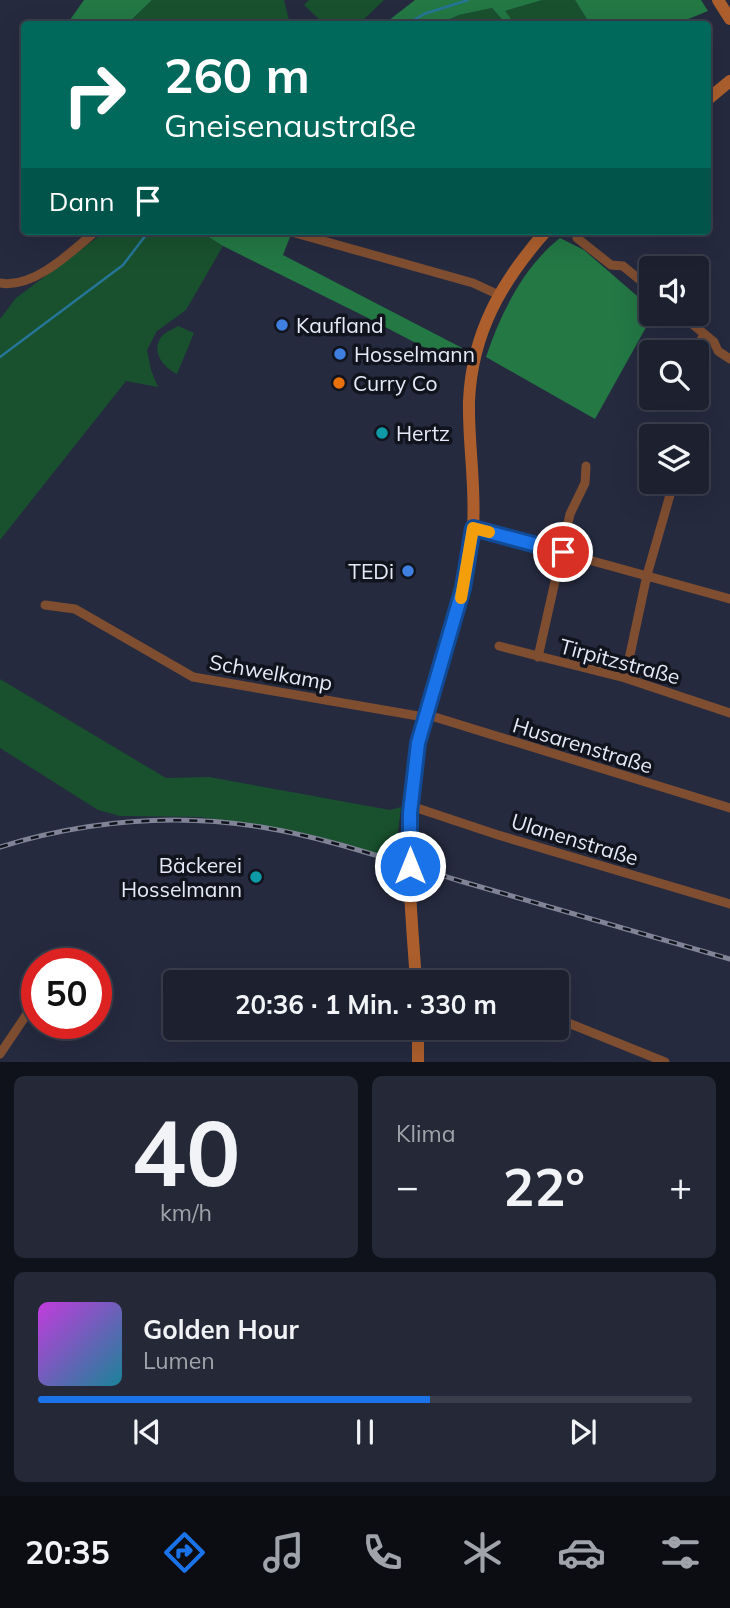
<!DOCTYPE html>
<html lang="de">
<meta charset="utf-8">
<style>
:root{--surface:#1c202f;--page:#252837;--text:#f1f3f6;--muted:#a0a3aa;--line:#3a3e4b;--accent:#1a73e8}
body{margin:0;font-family:Mulish,sans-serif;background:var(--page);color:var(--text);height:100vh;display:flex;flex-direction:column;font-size:26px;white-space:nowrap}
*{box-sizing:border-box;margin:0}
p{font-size:23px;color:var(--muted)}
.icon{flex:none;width:38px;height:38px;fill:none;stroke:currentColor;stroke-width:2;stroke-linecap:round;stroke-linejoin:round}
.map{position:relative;height:1062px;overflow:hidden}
.sheet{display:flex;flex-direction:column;gap:14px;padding:14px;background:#0f121a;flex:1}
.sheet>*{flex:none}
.guide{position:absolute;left:21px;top:21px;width:690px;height:214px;border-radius:7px;box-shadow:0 7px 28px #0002,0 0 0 2px var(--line);background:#00695c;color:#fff;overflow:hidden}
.buttons{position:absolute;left:639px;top:256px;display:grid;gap:14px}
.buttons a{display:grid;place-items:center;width:70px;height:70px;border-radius:7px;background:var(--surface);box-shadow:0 7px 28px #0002,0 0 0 2px var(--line);font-size:35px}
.speed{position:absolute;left:21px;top:948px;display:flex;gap:14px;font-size:35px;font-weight:700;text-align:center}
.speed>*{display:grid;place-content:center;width:91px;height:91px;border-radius:50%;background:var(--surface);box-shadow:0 7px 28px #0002,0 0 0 2px var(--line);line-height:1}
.speed .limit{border:10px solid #d22;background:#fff;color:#111}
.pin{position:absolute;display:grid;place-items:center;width:60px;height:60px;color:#fff;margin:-30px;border:4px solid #fff;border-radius:50%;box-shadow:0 2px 7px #0007}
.me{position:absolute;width:77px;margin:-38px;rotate:0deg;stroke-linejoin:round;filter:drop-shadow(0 0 5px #0008)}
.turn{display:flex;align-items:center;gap:24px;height:147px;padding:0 28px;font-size:32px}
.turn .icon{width:91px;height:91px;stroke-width:2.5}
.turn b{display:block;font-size:49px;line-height:60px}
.then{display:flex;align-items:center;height:66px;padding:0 28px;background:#0003;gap:14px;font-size:26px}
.big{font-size:52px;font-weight:700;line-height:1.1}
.sheet .card{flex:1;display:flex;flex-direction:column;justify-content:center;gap:10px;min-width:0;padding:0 24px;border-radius:10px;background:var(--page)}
.sheet .dial{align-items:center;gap:0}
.dial b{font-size:91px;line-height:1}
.song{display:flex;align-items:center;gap:21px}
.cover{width:84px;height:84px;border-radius:10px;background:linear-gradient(135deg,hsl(290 70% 55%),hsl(190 70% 35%))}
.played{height:7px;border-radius:4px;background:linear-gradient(90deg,var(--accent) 60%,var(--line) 60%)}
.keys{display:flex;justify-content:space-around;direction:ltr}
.heat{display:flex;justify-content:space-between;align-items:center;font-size:38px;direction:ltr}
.sheet .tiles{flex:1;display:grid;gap:14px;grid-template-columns:1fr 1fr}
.card:last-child{grid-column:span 2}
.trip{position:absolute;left:163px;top:970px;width:406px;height:70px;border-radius:7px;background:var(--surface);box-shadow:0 7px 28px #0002,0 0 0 2px var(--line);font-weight:700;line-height:70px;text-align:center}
.tabs{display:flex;height:112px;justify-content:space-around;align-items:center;background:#0b0d13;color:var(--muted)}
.tabs .icon{width:49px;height:49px}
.tabs .active{color:var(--accent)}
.tabs b{font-size:32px;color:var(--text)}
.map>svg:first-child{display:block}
.green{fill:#19512e}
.forest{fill:#237844}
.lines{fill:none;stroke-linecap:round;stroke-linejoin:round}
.stream{stroke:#267597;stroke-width:2.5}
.street{stroke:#7f4e31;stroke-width:9}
.secondary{stroke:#ac5f2d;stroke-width:12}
.rail-casing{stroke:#808496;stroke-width:5}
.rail{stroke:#11131d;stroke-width:2.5;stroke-dasharray:8;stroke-linecap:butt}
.route-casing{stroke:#114b97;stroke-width:18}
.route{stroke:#1a73e8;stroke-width:12}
.slow{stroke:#f59e0b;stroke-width:12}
.shop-dot{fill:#3f7fe0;stroke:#11131d;stroke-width:2.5}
.food-dot{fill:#e8710a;stroke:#11131d;stroke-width:2.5}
.culture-dot{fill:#0f9aa8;stroke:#11131d;stroke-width:2.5}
.labels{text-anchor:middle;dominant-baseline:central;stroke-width:7;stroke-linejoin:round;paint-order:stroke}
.poi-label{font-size:21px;fill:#e6eaf8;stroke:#11131d;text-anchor:start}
.street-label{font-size:21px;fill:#e6eaf8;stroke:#11131d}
</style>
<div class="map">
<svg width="730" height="1062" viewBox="0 0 730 1062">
<rect width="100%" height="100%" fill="#252a3f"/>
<!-- green -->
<path class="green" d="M152 0H284L290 24H127Z
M309 0H384L359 24H324L304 5Z
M541 0H575L590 24H515L504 11Z
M492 8 506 24H440L459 15Z
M106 231H199L223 246 186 310 157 331 147 350 151 370 158 387 126 381 0 540V319L16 298Z
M178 326 194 333 177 374C163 367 150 351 162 336 166 332 173 329 178 326Z
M0 679 166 778 209 777 390 810 401 807 397 840 398 861 299 833 264 826 200 817 120 816 98 810 0 748Z"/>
<!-- forest -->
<path class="forest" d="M84 0H152L127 24H67Z
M415 0H542L505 11 515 24H506L492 8 459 15 439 24H384Z
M575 0H701L708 11 676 24H590Z
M199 231H268L290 237 283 255 468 351 460 366 366 317 223 246Z
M560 238 584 250 651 308V313H654L595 419 486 357C500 315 523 267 560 238Z"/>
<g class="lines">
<!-- stream -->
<path class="stream" d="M407 24 424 14 468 0
M0 357 123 265 149 231"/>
<!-- street -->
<path class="street" d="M288 231 473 283 499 295
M577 238 611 265 623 266 651 289
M0 283C34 289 71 252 96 231
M679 313 714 342 718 351 730 359
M695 352 704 334
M666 401 669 397
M473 528 730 599
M45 605 75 609 193 677 424 717
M499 646 625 678 730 713
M538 657 565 537 570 514 585 483 586 466
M625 678 647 575 674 481
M425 714 730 808
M411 806 498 835 730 904
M62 964 70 955
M556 1018 665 1062
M0 1054 37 999"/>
<!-- secondary -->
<path class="secondary" d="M718 0 730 19
M707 100 730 81
M416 982C411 904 401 821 418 744 431 683 458 626 468 565 470 553 472 541 473 528 476 486 468 443 469 401 472 332 502 281 546 231
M418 1027V1062"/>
<defs>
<path id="rail" d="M0 847C85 821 173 813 261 827 329 838 395 862 460 881 550 907 640 933 730 959"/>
</defs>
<!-- rail casing -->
<use href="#rail" class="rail-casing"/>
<!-- rail -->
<use href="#rail" class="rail"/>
</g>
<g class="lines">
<defs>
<path id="route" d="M410 866V813L418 743 463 588 473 528 563 552"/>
</defs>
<!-- route casing -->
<use href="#route" class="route-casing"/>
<!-- route -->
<use href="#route" class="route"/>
<!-- slow -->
<path class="slow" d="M461 598 473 528 489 532"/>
</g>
<!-- markers -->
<g class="shop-dot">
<circle cx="282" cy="325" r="7"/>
<circle cx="340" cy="354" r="7"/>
<circle cx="408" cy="571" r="7"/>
</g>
<circle class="food-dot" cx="339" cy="383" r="7"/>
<g class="culture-dot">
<circle cx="382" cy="433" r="7"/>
<circle cx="256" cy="877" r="7"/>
</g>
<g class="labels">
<!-- poi labels -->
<g class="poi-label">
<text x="296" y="325">Kaufland</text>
<text x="354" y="354">Hosselmann</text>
<text x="353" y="383">Curry Co</text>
<text x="396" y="433">Hertz</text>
<text x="394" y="571" text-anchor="end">TEDi</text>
<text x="242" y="865" text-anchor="end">Bäckerei<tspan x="242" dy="24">Hosselmann</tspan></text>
</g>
<!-- street labels -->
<g class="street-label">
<text transform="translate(620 661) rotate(15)">Tirpitzstraße</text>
<text transform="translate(271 672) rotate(10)">Schwelkamp</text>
<text transform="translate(583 745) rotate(17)">Husarenstraße</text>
<text transform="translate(575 839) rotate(17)">Ulanenstraße</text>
</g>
</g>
</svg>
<div class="buttons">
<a><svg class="icon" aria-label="sound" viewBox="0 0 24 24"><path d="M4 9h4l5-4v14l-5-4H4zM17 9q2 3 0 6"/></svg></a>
<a><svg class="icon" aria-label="search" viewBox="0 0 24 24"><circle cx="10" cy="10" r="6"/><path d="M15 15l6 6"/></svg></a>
<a><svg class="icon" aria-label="layers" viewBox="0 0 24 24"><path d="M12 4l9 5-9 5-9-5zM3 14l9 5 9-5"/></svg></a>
</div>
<div class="speed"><div class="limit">50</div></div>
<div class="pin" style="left:563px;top:552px;background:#d93025"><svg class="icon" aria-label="arrive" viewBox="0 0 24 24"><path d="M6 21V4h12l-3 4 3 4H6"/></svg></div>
<svg class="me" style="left:410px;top:866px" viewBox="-20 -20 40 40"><circle r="17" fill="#1a73e8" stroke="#fff" stroke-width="3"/><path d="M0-11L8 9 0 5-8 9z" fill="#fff"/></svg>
<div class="trip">20:36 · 1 Min. · 330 m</div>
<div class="guide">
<div class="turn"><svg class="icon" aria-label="right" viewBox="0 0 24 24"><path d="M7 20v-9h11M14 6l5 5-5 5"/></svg><div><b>260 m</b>Gneisenaustraße</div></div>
<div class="then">Dann<svg class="icon" aria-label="arrive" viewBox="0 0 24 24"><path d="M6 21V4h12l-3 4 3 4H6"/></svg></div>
</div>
</div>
<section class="sheet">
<div class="tiles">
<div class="card dial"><b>40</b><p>km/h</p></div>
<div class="card"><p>Klima</p>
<div class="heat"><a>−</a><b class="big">22°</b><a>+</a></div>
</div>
<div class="card">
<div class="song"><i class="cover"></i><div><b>Golden Hour</b><p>Lumen</p></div></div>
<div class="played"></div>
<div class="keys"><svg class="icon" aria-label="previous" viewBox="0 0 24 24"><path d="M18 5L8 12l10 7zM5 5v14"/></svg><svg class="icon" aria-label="pause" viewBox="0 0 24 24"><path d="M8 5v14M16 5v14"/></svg><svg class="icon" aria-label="next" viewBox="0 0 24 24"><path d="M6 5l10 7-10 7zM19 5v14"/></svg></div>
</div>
</div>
</section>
<nav class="tabs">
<b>20:35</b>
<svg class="icon active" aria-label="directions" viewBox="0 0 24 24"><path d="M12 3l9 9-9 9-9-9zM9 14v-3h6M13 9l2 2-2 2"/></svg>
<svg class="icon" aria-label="music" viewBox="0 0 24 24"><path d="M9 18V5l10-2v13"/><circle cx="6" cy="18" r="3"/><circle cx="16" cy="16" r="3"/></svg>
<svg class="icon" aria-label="phone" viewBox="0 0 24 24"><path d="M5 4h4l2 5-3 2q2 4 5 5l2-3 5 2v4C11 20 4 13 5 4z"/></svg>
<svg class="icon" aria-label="climate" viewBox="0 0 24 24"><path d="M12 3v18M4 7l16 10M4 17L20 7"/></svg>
<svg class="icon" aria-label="car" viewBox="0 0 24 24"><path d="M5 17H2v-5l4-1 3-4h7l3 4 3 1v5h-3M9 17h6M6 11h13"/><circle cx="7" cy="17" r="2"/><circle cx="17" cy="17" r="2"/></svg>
<svg class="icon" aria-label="filters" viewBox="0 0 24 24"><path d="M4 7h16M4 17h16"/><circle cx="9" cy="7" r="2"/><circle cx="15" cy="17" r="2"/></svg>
</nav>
